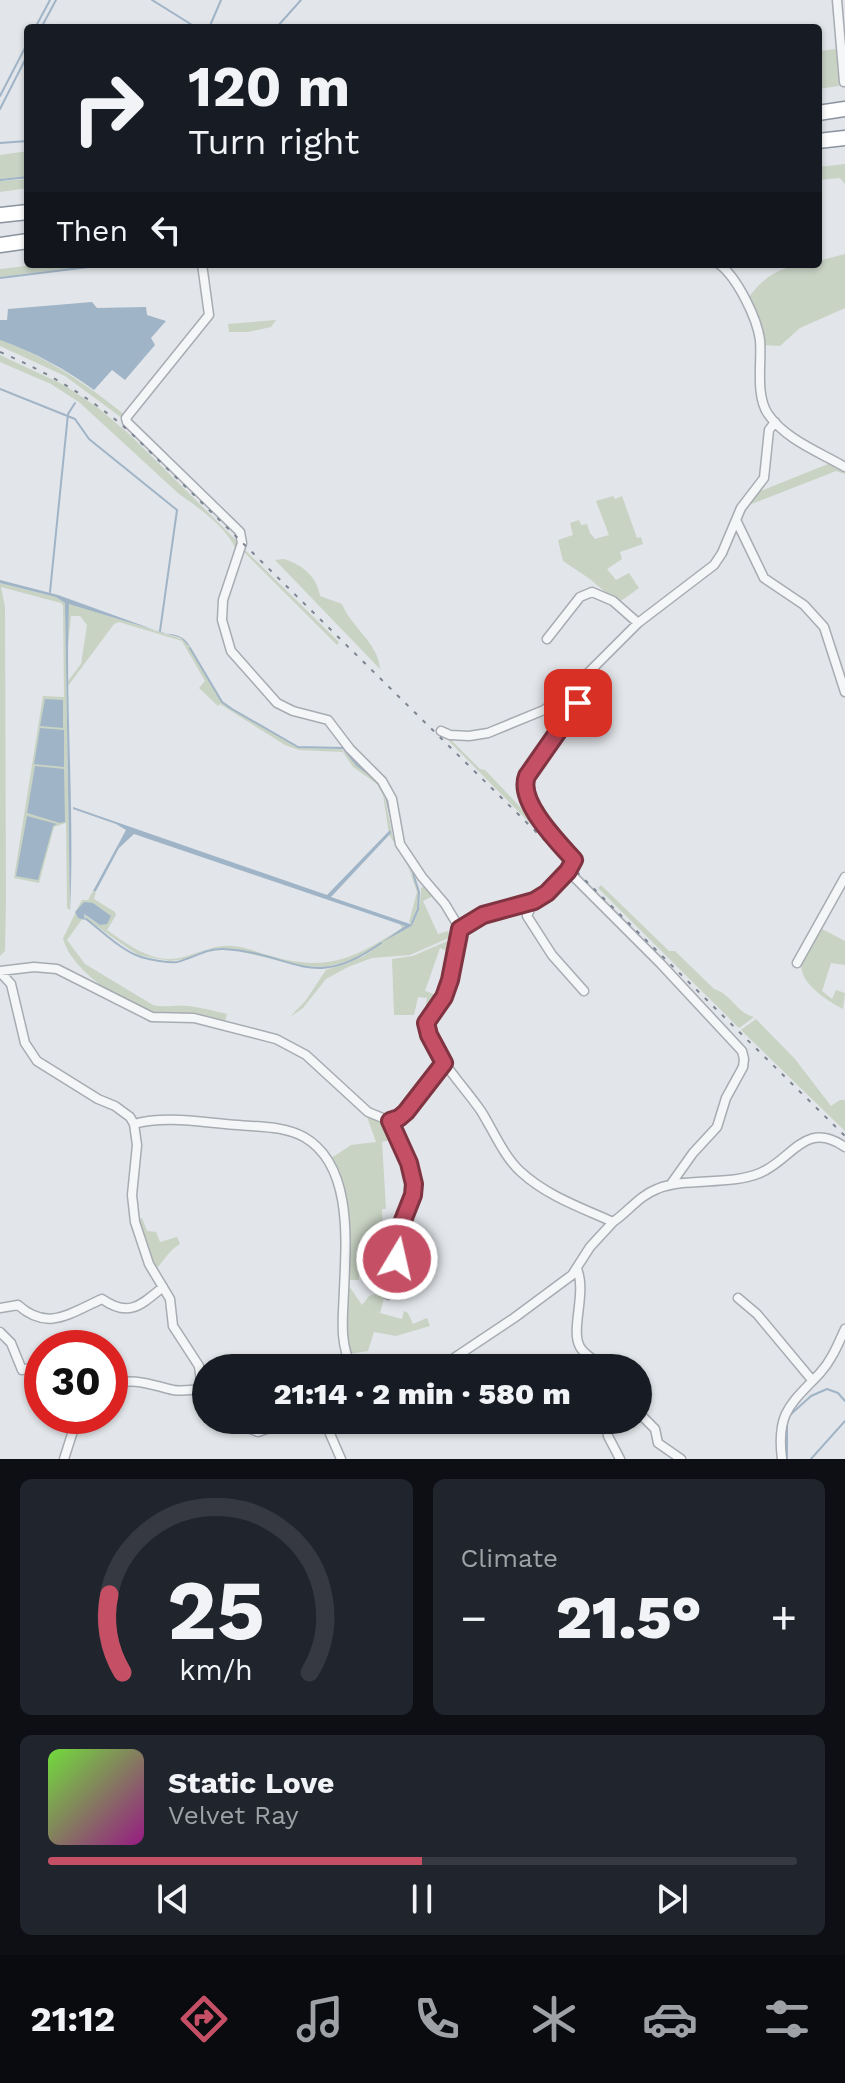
<!DOCTYPE html>
<meta charset="utf-8">
<style>
:root{--surface:#171b24;--page:#20242c;--text:#f1f3f6;--muted:#9ea1a6;--line:#363941;--accent:#c55066}
body{margin:0;font-family:"Work Sans",sans-serif;background:var(--page);color:var(--text);height:100vh;display:flex;flex-direction:column;font-size:30px;white-space:nowrap}
*{box-sizing:border-box;margin:0}
p{font-size:26px;color:var(--muted)}
.icon{flex:none;width:44px;height:44px;fill:none;stroke:currentColor;stroke-width:2;stroke-linecap:round;stroke-linejoin:round}
.map{position:relative;height:1459px;overflow:hidden}
.drawer{display:flex;flex-direction:column;gap:20px;padding:20px;background:#0d0f14;flex:1}
.drawer>*{flex:none}
.hud{position:absolute;left:24px;top:24px;width:798px;height:244px;border-radius:8px;box-shadow:0 2px 6px #0004;background:#171b24;color:var(--text);overflow:hidden}
.speed{position:absolute;left:24px;top:1330px;display:flex;gap:16px;font-size:40px;font-weight:700;text-align:center}
.speed>*{display:grid;place-content:center;width:104px;height:104px;border-radius:50%;background:var(--surface);box-shadow:0 2px 6px #0004;line-height:1}
.speed .limit{border:12px solid #d22;background:#fff;color:#111}
.pin{position:absolute;display:grid;place-items:center;width:68px;height:68px;color:#fff;margin:-34px;border-radius:16px;box-shadow:0 4px 12px #0006}
.me{position:absolute;width:88px;margin:-44px;rotate:9deg;stroke-linejoin:round;filter:drop-shadow(0 0 6px #0008)}
.turn{display:flex;align-items:center;gap:28px;height:168px;padding:0 32px;font-size:36px}
.turn .icon{width:104px;height:104px;stroke-width:2.5}
.turn b{display:block;font-size:56px;line-height:68px}
.then{display:flex;align-items:center;height:76px;padding:0 32px;background:#0003;gap:16px;font-size:30px}
.big{font-size:60px;font-weight:800;line-height:1.1}
.drawer .card{flex:1;display:flex;flex-direction:column;justify-content:center;gap:12px;min-width:0;padding:0 28px;border-radius:12px;background:var(--page)}
.drawer .dial{align-items:center;gap:0}
.dial svg{height:208px;overflow:visible;fill:none;stroke:var(--line);stroke-width:7;stroke-linecap:round;text-anchor:middle}
.dial text{fill:var(--text);stroke:none}
.song{display:flex;align-items:center;gap:24px}
.cover{width:96px;height:96px;border-radius:12px;background:linear-gradient(135deg,hsl(100 70% 55%),hsl(310 70% 35%))}
.played{height:8px;border-radius:4px;background:linear-gradient(90deg,var(--accent) 50%,var(--line) 50%)}
.keys{display:flex;justify-content:space-around;direction:ltr}
.heat{display:flex;justify-content:space-between;align-items:center;font-size:44px;direction:ltr}
.drawer .tiles{flex:1;display:grid;gap:20px;grid-template-columns:1fr 1fr}
.card:last-child{grid-column:span 2}
.trip{position:absolute;left:192px;top:1354px;width:460px;height:80px;border-radius:40px;background:var(--surface);box-shadow:0 2px 6px #0004;font-weight:800;line-height:80px;text-align:center}
.menu{display:flex;height:128px;justify-content:space-around;align-items:center;background:#090b0e;color:var(--muted)}
.menu .icon{width:56px;height:56px}
.menu .current{color:var(--accent)}
.menu b{font-size:36px;color:var(--text)}
.map>svg:first-child{display:block}
.green{fill:#c8d3c4}
.water{fill:#a0b4c7}
.lines{fill:none;stroke-linecap:round;stroke-linejoin:round}
.stream{stroke:#a0b4c7;stroke-width:2}
.street-casing{stroke:#a7acb3;stroke-width:11}
.highway-casing{stroke:#8a939f;stroke-width:17}
.street{stroke:#f5f6f8;stroke-width:8}
.highway{stroke:#fff;stroke-width:14}
.rail{stroke:#7c8592;stroke-width:2;stroke-dasharray:4 8;stroke-linecap:butt}
.route-casing{stroke:#803442;stroke-width:20}
.route{stroke:#c55066;stroke-width:14}
</style>
<div class="map">
<svg width="845" height="1459" viewBox="0 0 845 1459">
<rect width="100%" height="100%" fill="#e2e5e9"/>
<!-- green -->
<path class="green" d="M836 49 839 86 818 89V51Z
M28 151V176L0 179V155Z
M845 164V184L840 178 818 180V167Z
M28 179V188L0 192V181Z
M845 254V308L800 328 780 346 762 345 757 314 747 300C765 273 786 264 818 264V261Z
M43 264H104L0 277V269Z
M276 320 271 327 248 332H229L228 324Z
M0 340C47 357 86 384 125 415L122 418 65 376 0 346Z
M0 355 64 385 97 407 129 434 238 542 236 550C227 527 199 508 179 494L79 402 51 384 0 362Z
M833 462 845 469V474L836 471 749 505 758 492Z
M613 496 615 499 622 496 637 538 641 537 643 544 620 552 622 559 607 569 616 580 629 573 639 588 618 603 590 579 563 561 558 540 573 535 570 523 579 520 581 525 587 524 590 533 595 539 609 535 596 501Z
M244 549 339 642 337 645 243 551Z
M284 559C303 565 317 577 320 596L342 604C351 627 379 644 380 669L275 560Z
M0 583 56 597 65 603 70 910 67 908 66 823 54 827 39 883 14 878 43 696 64 697 63 606 61 603 1 587 5 607 6 902 5 951 0 956Z
M69 603 185 640 224 704 298 748 341 749 383 789 393 837 410 865 411 873 419 888 417 908 411 923 409 922 417 892 408 866 389 834 383 795 377 784 353 767 343 752 299 750 285 745 220 704 218 706 199 688 205 681 182 641 119 622 114 624 68 686V681L81 664 87 625 80 616H71L67 654Z
M442 734 447 736 480 769 485 770 524 811H532L571 860 569 863Z
M426 885 435 895 423 901 438 934 448 931 451 937 410 955 372 958 348 967 326 979 303 1008 290 1017 306 1000 326 970 364 956 378 946 352 960 326 967 301 966 225 948 208 949 185 959 170 961 138 955 86 919 83 914 100 925 110 917 93 903 75 912 78 918H83L67 940 85 964 153 1005C165 1008 175 1005 187 1006 200 1007 214 1011 227 1014L225 1021C213 1020 201 1015 188 1014 176 1013 163 1015 151 1012 122 1004 70 969 63 938 71 923 74 914 82 900H88L93 891H96L94 899 115 912 116 915 107 930C127 944 153 964 179 958 199 954 211 944 233 946 247 947 261 954 275 957 330 972 356 957 402 928L399 923 405 927 386 941C412 923 420 922 421 888Z
M601 885 669 951H675L714 989C730 993 737 1013 754 1017L739 1028 598 888Z
M820 928 845 941V965L831 963 822 991 832 999 836 990 845 993 843 1009C829 1002 797 982 802 963 804 951 814 939 820 928Z
M452 939 453 953 440 948 425 991 439 996 428 1012 425 1011 427 998 418 997 414 1015H394L392 959 413 956Z
M756 1019 795 1059 831 1106 840 1100H845V1131L741 1030Z
M366 1114 389 1123 396 1138 382 1142 386 1209H382L383 1232 398 1233 395 1252 382 1250 381 1241H369L368 1265H359V1280H348C348 1238 353 1196 330 1159L351 1145 376 1142Z
M142 1218 147 1231 156 1232 160 1242 177 1237 180 1244C168 1251 165 1260 155 1270L137 1219Z
M382 1252 396 1254 380 1313 402 1319 404 1311 408 1313 413 1324 427 1318 430 1326 396 1336 374 1332 368 1351 349 1354 345 1320 349 1286 362 1305 369 1296 376 1294V1266L382 1265Z"/>
<!-- water -->
<path class="water" d="M92 302 97 308 146 307 147 315 166 321 151 338 155 345 125 380 112 370 94 390C65 369 34 352 0 340V320H7L8 309Z
M0 580 58 595 163 633C177 635 184 635 191 648L181 638 69 604C65 705 75 811 70 910L65 603 56 597 0 583Z
M45 699 63 700V728L40 726Z
M40 728 64 730V767L34 764Z
M35 766 64 769 65 822 60 823 27 813Z
M73 807 327 895 390 830 391 833 331 897 413 925 381 943 405 926 134 834 119 848 96 891H93L126 830 116 824 73 809Z
M27 816 57 824 53 826 38 880 16 876Z
M84 902 93 903 111 916 107 924 100 925 84 914 85 920 78 918 75 912Z"/>
<g class="lines">
<!-- stream -->
<path class="stream" d="M152 0 197 28
M35 28 50 0
M41 28 56 0
M209 28 221 0
M276 28 301 0
M0 96 28 42
M0 109 28 54
M0 143 28 141
M0 180 28 177
M0 278 112 264
M0 389 75 419 89 439 177 510 160 631
M50 592 68 414 75 403
M190 648 222 702 232 709 298 747 343 748 357 765 371 776
M386 796 396 841
M411 867 419 892 418 909 412 923
M86 919C102 931 122 951 141 957 151 960 168 963 177 962 194 958 206 948 224 949 294 953 311 993 381 943
M790 1415 811 1396 827 1389 838 1393 845 1401
M787 1424V1459
M811 1459 845 1421"/>
<defs>
<path id="street" d="M837 0 844 82
M202 264 209 315 126 418 127 422 240 532 242 543 223 600 222 620 231 651 277 703 293 711 328 720 350 749 382 781 392 799 400 844 422 877 445 904 460 929 450 980 444 997 426 1023C434 1058 461 1082 481 1111 493 1130 504 1157 521 1172 547 1196 582 1208 613 1222 629 1211 639 1196 657 1189 685 1177 729 1186 760 1173 792 1160 805 1119 845 1147
M719 264C737 277 757 318 760 340 762 362 755 395 768 414 785 439 819 452 845 467
M736 520 764 578 804 605 824 627 845 692
M547 639 580 597 592 592 613 601 638 623
M441 731 450 735 469 736 488 733 544 710 574 687
M568 871 660 963 742 1051 744 1059 743 1067 726 1098 717 1127 693 1153 671 1184
M534 901 527 916 552 955 584 991
M460 929 483 915 534 901 547 893 571 868 574 860C558 841 517 801 527 776L578 703 579 696 574 687 638 623 714 565 722 553 741 508 764 478 769 430 775 422
M797 963 845 877
M0 971 34 967 57 969 152 1017 194 1018 276 1039 306 1055 368 1112 390 1121 399 1118 444 1063
M0 972 11 984 25 1043 37 1061 98 1099 115 1106 130 1117 134 1124 137 1145 132 1195 135 1222 149 1264 170 1299 173 1326 199 1366 202 1389
M134 1124C166 1115 205 1123 238 1125 260 1127 284 1126 304 1137 353 1165 346 1242 344 1290 343 1318 339 1342 352 1368
M577 1269C587 1293 570 1330 580 1347 585 1356 597 1361 604 1368
M388 1295 397 1259 400 1228 413 1195 414 1184 409 1163 390 1121
M738 1298 757 1314 812 1380
M0 1308 18 1305C48 1332 70 1313 102 1299 129 1318 141 1305 163 1287
M0 1332 11 1343 22 1370 42 1365
M439 1368 514 1318 572 1275 590 1247 613 1222
M110 1386C131 1376 152 1385 173 1390 183 1392 195 1389 205 1389
M638 1412 655 1429 658 1443 681 1459
M238 1420 243 1426 258 1432 283 1423 321 1420
M324 1420 341 1459
M606 1420 608 1436 620 1459
M64 1459 73 1431 83 1416
M782 1459C776 1412 791 1404 820 1373 832 1360 838 1344 845 1329"/>
<path id="highway" d="M818 113 845 109
M818 141 845 138
M0 215 28 212
M0 245 28 241"/>
</defs>
<!-- street casing -->
<use href="#street" class="street-casing"/>
<!-- highway casing -->
<use href="#highway" class="highway-casing"/>
<!-- street -->
<use href="#street" class="street"/>
<!-- highway -->
<use href="#highway" class="highway"/>
<!-- rail -->
<path class="rail" d="M0 352C49 373 92 398 131 433L845 1136"/>
</g>
<g class="lines">
<defs>
<path id="route" d="M397 1259 400 1228 413 1195 414 1184 409 1163 390 1121 399 1118 406 1112 444 1063 429 1035 426 1023 444 997 450 980 460 929 483 915 534 901 547 893 568 871 574 860C557 841 517 801 527 776L578 703"/>
</defs>
<!-- route casing -->
<use href="#route" class="route-casing"/>
<!-- route -->
<use href="#route" class="route"/>
</g>
</svg>
<div class="speed"><div class="limit">30</div></div>
<div class="pin" style="left:578px;top:703px;background:#d93025"><svg class="icon" aria-label="arrive" viewBox="0 0 24 24"><path d="M6 21V4h12l-3 4 3 4H6"/></svg></div>
<svg class="me" style="left:397px;top:1259px" viewBox="-20 -20 40 40"><circle r="17" fill="#c55066" stroke="#fff" stroke-width="3"/><path d="M0-11L8 9 0 5-8 9z" fill="#fff"/></svg>
<div class="trip">21:14 · 2 min · 580 m</div>
<div class="hud">
<div class="turn"><svg class="icon" aria-label="right" viewBox="0 0 24 24"><path d="M7 20v-9h11M14 6l5 5-5 5"/></svg><div><b>120 m</b>Turn right</div></div>
<div class="then">Then<svg class="icon" aria-label="left" viewBox="0 0 24 24"><path d="M17 20v-9H6M10 6l-5 5 5 5"/></svg></div>
</div>
</div>
<section class="drawer">
<div class="tiles">
<div class="card dial"><svg viewBox="0 0 100 80">
<path d="M14 69A42 42 0 1 1 86 69"/>
<path d="M14 69A42 42 0 0 1 9 39" stroke="#c55066"/>
<text x="50" y="56" font-size="32" font-weight="700">25</text>
<text x="50" y="72" font-size="11">km/h</text>
</svg></div>
<div class="card"><p>Climate</p>
<div class="heat"><a>−</a><b class="big">21.5°</b><a>+</a></div>
</div>
<div class="card">
<div class="song"><i class="cover"></i><div><b>Static Love</b><p>Velvet Ray</p></div></div>
<div class="played"></div>
<div class="keys"><svg class="icon" aria-label="previous" viewBox="0 0 24 24"><path d="M18 5L8 12l10 7zM5 5v14"/></svg><svg class="icon" aria-label="pause" viewBox="0 0 24 24"><path d="M8 5v14M16 5v14"/></svg><svg class="icon" aria-label="next" viewBox="0 0 24 24"><path d="M6 5l10 7-10 7zM19 5v14"/></svg></div>
</div>
</div>
</section>
<nav class="menu">
<b>21:12</b>
<svg class="icon current" aria-label="directions" viewBox="0 0 24 24"><path d="M12 3l9 9-9 9-9-9zM9 14v-3h6M13 9l2 2-2 2"/></svg>
<svg class="icon" aria-label="music" viewBox="0 0 24 24"><path d="M9 18V5l10-2v13"/><circle cx="6" cy="18" r="3"/><circle cx="16" cy="16" r="3"/></svg>
<svg class="icon" aria-label="phone" viewBox="0 0 24 24"><path d="M5 4h4l2 5-3 2q2 4 5 5l2-3 5 2v4C11 20 4 13 5 4z"/></svg>
<svg class="icon" aria-label="climate" viewBox="0 0 24 24"><path d="M12 3v18M4 7l16 10M4 17L20 7"/></svg>
<svg class="icon" aria-label="car" viewBox="0 0 24 24"><path d="M5 17H2v-5l4-1 3-4h7l3 4 3 1v5h-3M9 17h6M6 11h13"/><circle cx="7" cy="17" r="2"/><circle cx="17" cy="17" r="2"/></svg>
<svg class="icon" aria-label="filters" viewBox="0 0 24 24"><path d="M4 7h16M4 17h16"/><circle cx="9" cy="7" r="2"/><circle cx="15" cy="17" r="2"/></svg>
</nav>
